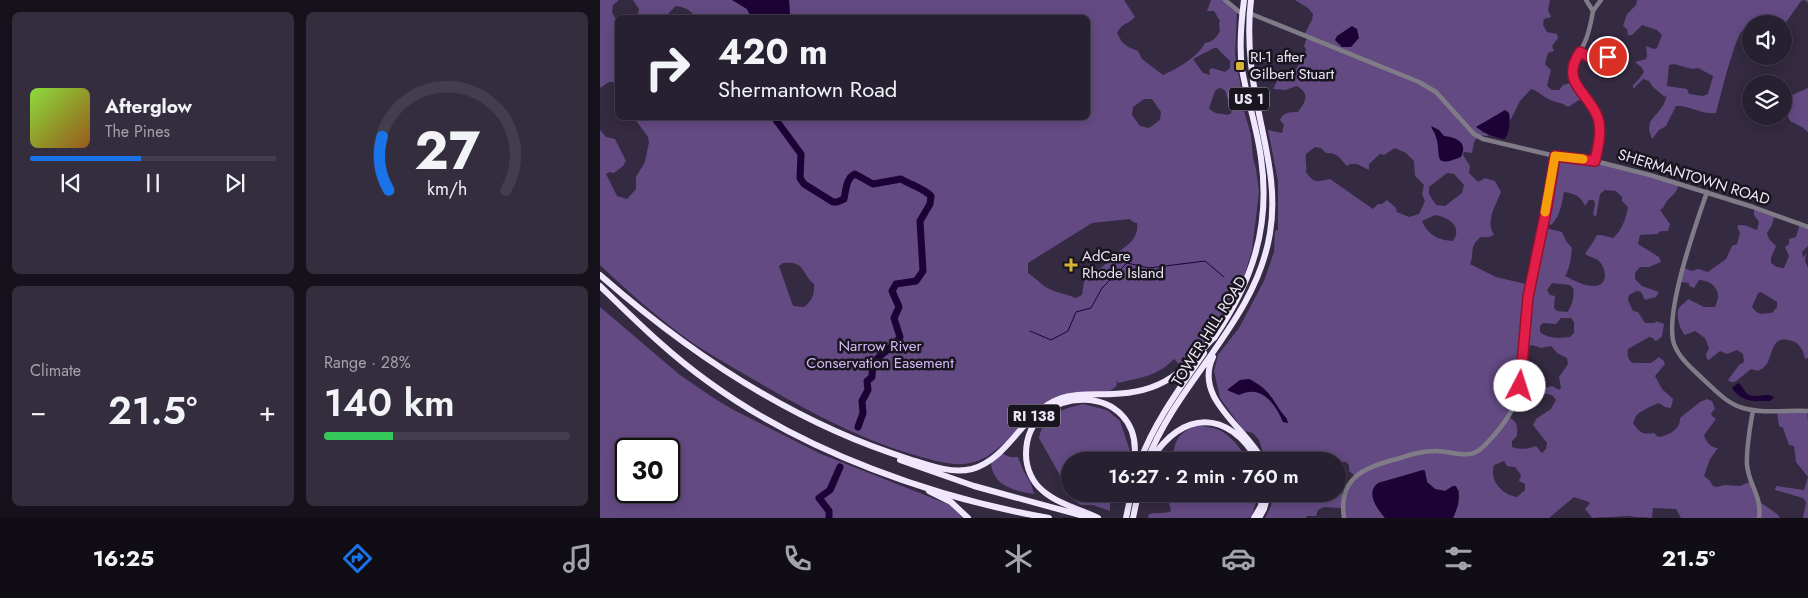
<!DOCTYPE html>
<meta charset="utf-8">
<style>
:root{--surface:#272031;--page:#332d3d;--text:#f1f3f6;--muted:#a4a3ab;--line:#433e4d;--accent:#1a73e8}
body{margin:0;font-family:Jost,sans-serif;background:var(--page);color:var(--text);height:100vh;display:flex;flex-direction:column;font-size:19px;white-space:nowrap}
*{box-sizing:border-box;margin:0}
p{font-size:16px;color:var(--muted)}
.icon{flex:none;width:28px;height:28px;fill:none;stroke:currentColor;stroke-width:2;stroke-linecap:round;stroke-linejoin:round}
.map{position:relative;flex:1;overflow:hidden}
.sheet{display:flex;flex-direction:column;gap:12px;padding:12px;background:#15121b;width:600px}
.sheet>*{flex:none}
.hud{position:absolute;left:15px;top:15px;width:475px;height:105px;border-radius:8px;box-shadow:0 2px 12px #0003,0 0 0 1px var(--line);background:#272031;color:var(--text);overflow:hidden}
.buttons{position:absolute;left:1142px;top:15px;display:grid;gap:10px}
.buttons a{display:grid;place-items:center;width:50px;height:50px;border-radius:50%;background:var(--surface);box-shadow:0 2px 12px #0003,0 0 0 1px var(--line);font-size:25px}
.speed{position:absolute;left:15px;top:438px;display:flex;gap:10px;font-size:25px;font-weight:700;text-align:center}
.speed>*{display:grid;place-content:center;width:65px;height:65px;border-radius:50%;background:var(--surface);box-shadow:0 2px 12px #0003,0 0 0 1px var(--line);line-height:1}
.speed .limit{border:2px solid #111;border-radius:8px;background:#fff;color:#111}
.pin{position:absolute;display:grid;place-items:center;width:42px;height:42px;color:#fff;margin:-21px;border:2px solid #fff;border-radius:50%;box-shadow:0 1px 5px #0007}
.me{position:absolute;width:55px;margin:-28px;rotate:5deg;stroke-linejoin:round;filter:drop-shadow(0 0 4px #0008)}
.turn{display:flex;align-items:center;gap:18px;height:105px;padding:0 20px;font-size:22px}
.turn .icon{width:65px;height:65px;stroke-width:2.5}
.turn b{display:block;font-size:35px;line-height:42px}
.big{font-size:38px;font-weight:600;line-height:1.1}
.sheet .widget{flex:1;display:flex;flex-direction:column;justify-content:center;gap:8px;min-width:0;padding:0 18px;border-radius:8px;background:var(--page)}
.sheet .dial{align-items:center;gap:0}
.dial svg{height:130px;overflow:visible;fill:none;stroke:var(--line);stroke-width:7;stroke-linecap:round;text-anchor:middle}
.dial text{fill:var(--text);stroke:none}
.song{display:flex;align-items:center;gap:15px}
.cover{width:60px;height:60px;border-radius:8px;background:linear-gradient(135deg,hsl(90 70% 55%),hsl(30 70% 35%))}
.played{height:5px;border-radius:2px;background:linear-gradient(90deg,var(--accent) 45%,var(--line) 45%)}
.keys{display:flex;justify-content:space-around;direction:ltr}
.heat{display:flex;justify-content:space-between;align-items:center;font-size:28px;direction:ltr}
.charge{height:8px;border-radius:4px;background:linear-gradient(90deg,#34c759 28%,var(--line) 0)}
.sheet .tiles{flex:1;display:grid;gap:12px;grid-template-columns:repeat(2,1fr)}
.trip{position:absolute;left:461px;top:452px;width:285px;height:50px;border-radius:25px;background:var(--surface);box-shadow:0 2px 12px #0003,0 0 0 1px var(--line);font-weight:600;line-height:50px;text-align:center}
.dock{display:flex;height:80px;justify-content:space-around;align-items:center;background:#100d14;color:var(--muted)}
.dock .icon{width:35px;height:35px}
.dock .on{color:var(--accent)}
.dock b{font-size:22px;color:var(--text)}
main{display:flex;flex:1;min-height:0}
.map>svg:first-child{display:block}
.green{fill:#644a83;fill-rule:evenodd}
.water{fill:#1d0235}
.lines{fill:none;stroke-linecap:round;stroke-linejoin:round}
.stream{stroke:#1d0235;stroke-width:1}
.river{stroke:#1d0235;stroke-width:7}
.minor{stroke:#807c87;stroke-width:4.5}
.highway{stroke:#f0e7ff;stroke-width:6}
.route-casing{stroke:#92132f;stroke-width:12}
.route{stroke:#e11d48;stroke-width:9}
.slow{stroke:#f59e0b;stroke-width:9}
.poi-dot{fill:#d7b434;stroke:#19151f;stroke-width:2}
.labels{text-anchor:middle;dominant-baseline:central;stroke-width:5;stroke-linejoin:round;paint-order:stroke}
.shield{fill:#19151f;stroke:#aba7b3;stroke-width:1}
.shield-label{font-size:14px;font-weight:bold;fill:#eae5f3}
.poi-label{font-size:15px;fill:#eae5f3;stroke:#19151f;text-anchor:start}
.street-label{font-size:15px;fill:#eae5f3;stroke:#19151f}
.park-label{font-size:15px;fill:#d2b9f6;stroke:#19151f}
</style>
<main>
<section class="sheet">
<div class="tiles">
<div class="widget">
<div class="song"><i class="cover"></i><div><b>Afterglow</b><p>The Pines</p></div></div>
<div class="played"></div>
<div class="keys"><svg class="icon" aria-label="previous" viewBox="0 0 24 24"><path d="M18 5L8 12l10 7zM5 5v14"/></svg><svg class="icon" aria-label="pause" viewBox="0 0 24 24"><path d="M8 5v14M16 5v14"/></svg><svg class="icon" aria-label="next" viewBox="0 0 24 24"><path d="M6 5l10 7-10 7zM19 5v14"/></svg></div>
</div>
<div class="widget dial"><svg viewBox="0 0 100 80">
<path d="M14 69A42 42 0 1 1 86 69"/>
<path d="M14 69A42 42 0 0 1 10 36" stroke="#1a73e8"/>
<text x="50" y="56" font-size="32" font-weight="700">27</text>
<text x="50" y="72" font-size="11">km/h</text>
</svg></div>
<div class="widget"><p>Climate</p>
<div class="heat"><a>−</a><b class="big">21.5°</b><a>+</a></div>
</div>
<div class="widget"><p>Range · 28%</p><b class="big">140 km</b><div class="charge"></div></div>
</div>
</section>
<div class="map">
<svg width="1208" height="518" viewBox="0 0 1208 518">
<rect width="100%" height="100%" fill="#342a41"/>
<!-- green -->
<path class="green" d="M0 0H19L13 5 12 12 17 22V82H9L0 88Z
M33 0H132L147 9 151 17H95C91 10 84 7 76 6 71 10 68 16 62 17H37L39 9Z
M189 0H524L535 17C528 25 522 22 517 33L522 42 528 47 538 51 542 59 563 75C578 68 597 58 605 43 613 42 616 38 620 31L619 24 620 21 614 11H607L611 0H624L637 10 635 54 645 111H644L651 135 653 158 656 169 659 192 652 250 645 274 638 290 603 343 581 366 574 359C556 377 542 377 518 383L516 380 517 385C506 401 465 389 446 402 419 420 400 462 363 464 348 465 333 460 318 456 257 439 199 406 144 374 124 362 102 350 83 336 54 314 26 290 0 265V130L6 137 15 139 26 161 23 166 14 173 9 172 6 174 17 196 27 199 36 189V177L45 162 49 142 48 137 34 118H488V18L190 17ZM614 48H617L630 61V68L625 72 612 68 609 70 610 75 603 73 593 59ZM619 88C626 89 626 92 627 98L635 103 631 113 628 115C621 113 614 115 609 108L615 91ZM544 99H552L561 112 560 120 549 128 540 126 532 115 533 107ZM530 219 533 222 537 223C540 242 520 250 506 259L507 263 499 269 488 271 485 275 482 295 476 298C466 294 453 292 444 286 439 282 434 277 428 273V263L492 223ZM183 263C206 261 200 272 214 284 215 294 212 301 204 307L193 306 179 266Z
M695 0H950L948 10 951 17 944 19 943 25 947 32 957 34 958 38 952 46 954 51 948 53 945 64 951 70 947 86 952 90H959L963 85 974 82 984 97 968 107C963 103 959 103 953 101 945 99 939 91 931 89L920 101 910 121 909 113C893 114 891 121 877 126L882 132 890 135 886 136 879 135 874 142 872 153 864 152 863 155 870 166 869 173 878 182 885 178 895 181 901 192C896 205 885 221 894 235L889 237H881C868 246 875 254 870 264L896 277 930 285 942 227 962 232 966 241 972 248C971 258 970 268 965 276 975 281 984 286 995 286 1009 285 1006 268 999 261 996 258 989 257 985 254 989 247 993 243 997 235H1001L1013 238C1022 231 1026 218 1028 207L1022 201V197L1016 191 1005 190 1000 194 996 217 993 214 995 204 994 200H989L985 206C980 195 975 194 964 192 962 203 960 217 951 225L943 223 956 155C998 158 1039 173 1079 184 1076 194 1073 194 1067 201 1064 205 1065 207 1060 210L1070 224 1068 231H1061L1057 234 1040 235 1038 244 1059 257 1061 262 1049 267H1040L1035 273V279L1042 286 1059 292 1056 297 1045 300 1041 292 1037 291 1029 295 1028 300 1033 311 1038 312 1045 323H1055L1056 321 1064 324 1062 336 1058 340 1055 341 1053 338 1049 337 1028 349C1027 354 1028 361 1033 363H1051L1059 357 1064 361 1065 364 1055 376 1062 389 1073 399 1071 408 1065 407 1059 403C1055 404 1039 412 1037 415 1035 417 1034 421 1033 423 1039 432 1043 435 1054 433L1058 437C1068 436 1081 429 1080 418L1100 402 1107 399 1112 401 1115 409 1111 413 1112 416 1116 419 1104 435C1106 442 1111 448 1118 448L1110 459 1104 476 1109 480 1113 486 1117 487 1125 485 1140 486 1152 481 1160 502 1177 514 1180 518H1081L1076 509 1053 508 1052 518C1044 517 1037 518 1029 516L992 518 985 509 990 503 989 502 974 497 949 518H853L858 506 859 491 853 486 845 491 835 489 827 482 825 471 823 470 798 478 778 483 775 504 785 518H743L742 508 724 507 718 510 716 516H707L706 518H665L671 506 674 494 738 493 744 494 755 476 749 471V465L746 462 716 461 704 456 698 461H666L659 440 653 433 644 431 620 398 614 371 618 355 639 328 664 281 674 252 675 231 678 230V181L668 130 682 133 684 125 680 120C683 112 690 112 698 112 706 101 710 94 697 86L685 90 673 89 677 81 675 75 677 70 691 73C698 68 705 58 706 49L704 46 707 38 704 35 712 20 713 14 708 8ZM715 147 721 148 726 153C738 152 740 159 747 166L750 164H757L769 170V164L780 154 784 155 795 148 806 153 814 161 815 176 824 185 822 194 825 201 819 214 809 217 797 212 796 208 787 200 782 204H778L773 209 730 179C717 181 715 185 706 172 707 166 705 161 706 154ZM847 173 854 174 864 185 862 193 845 206 836 205 829 194V187ZM835 215C849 217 863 227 853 241 838 240 828 235 822 221ZM952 283 970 285 973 288C975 294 972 307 967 312L957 311 954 308 955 296 950 295 947 290ZM961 318H971L974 322V333L970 337C960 338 948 339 940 332V326L943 323 956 324ZM932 345 941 348 951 346 957 353 967 358 968 364 959 377 961 388 959 390 952 386C941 389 932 392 920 387L923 350ZM649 379C674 391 671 402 687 419L683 422C677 407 665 390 648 391ZM936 392 952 395 956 400 951 409 936 419 933 425 947 443 946 449 942 453 936 446C929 449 919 450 912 447V441L917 436C918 424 917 422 907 416L918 396 929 399ZM904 461 907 466 915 467 921 475 919 481 925 484V490L917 497C902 494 889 481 894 465Z
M1037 0H1208V3L1205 0 1201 1 1184 25 1167 24C1163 18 1159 19 1153 21 1149 28 1147 26 1142 31 1134 40 1120 98 1116 113 1102 115 1090 105 1076 106L1066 126 1059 130 1052 139 1049 130 1050 122C1057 112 1065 107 1067 94L1065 97 1053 87 1049 81 1043 79 1033 89V85L1039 79 1044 72 1042 68 1035 62 1046 59 1047 56 1046 46 1054 49 1057 48 1062 35 1057 30 1042 25 1032 35H1028L1027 29 1023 26 1027 14 1036 5ZM1074 64 1092 69 1098 68 1113 76 1108 94 1103 96 1089 94 1087 89 1067 86 1069 65Z
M1208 88V132L1202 127 1190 121 1186 112 1192 95Z
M1154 207 1175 215 1171 227 1167 233 1169 239 1176 246 1171 258V263L1177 267 1184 268 1189 256 1185 247 1189 244V239L1196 237 1200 224 1208 227V246L1202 252 1203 258 1206 253 1205 261 1208 268V358L1205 359C1204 352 1200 343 1192 341 1172 334 1173 352 1167 364 1165 367 1161 369 1158 371L1151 369 1135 382H1131L1128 380 1139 365 1144 362 1143 354 1137 350 1127 354 1120 351 1109 360 1107 359 1106 354 1109 348 1105 338 1095 331 1085 335C1080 330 1075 314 1079 308 1082 304 1086 302 1088 299L1104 307H1115C1116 304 1119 298 1118 295 1117 285 1107 280 1099 280L1094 288 1089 286V283L1080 282 1084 268 1092 271 1098 269 1108 272 1126 259 1132 246 1137 244 1140 233 1137 226C1144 223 1150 228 1157 230L1159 222 1154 215ZM1161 292 1177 302V307L1172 313C1162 312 1161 318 1152 307L1158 293Z
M0 307 80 375 112 397 132 409 221 454 350 505 363 518H0ZM26 449H69V491H26Z
M483 404 507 410 520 421 532 457 531 461H470V485L468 481 462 479 439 438C444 414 462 409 483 404Z
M1177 412H1207L1208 421V518H1203L1206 502 1203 498 1175 490 1176 486 1204 490 1208 477 1196 462 1194 446 1189 445 1183 428 1179 426Z
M596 425C603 426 611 427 617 429 630 434 642 449 647 461H571C577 439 575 436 596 425Z
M401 453 410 457H418L423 470 431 484 434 494C415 491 392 486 391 462Z
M472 494H522L521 501 510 503V511L493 505H481L471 498Z
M567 494H658L652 516 649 518H548L549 514C556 512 566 514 571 511Z"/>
<!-- water -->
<path class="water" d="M132 0H189L190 17H151L147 9Z
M752 26 757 29 759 38 751 47H742L735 40 737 36Z
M905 110 909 113C910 123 910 131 905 139 894 138 885 133 876 127Z
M831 126 839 130 844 136C857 137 868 143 861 157 831 169 842 155 836 137 835 133 832 130 831 126Z
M649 379C669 390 670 396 682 413 685 417 687 418 688 423L683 422C675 402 661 384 639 395L627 390 640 380Z
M1138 383C1143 385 1144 393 1149 395 1157 398 1166 392 1174 397L1170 401C1154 401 1142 403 1132 388Z
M823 470 825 471 827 482 835 489 845 491 853 486H856C862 497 857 508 853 518H785C777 508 765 493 778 483Z"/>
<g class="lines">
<!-- stream -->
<path class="stream" d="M430 331 451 340 468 331 476 312 491 308 502 288 527 263 549 268 605 261 624 277"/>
<!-- river -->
<path class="river" d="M176 118V120L201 154 200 178 204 184 233 202H237L244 199C246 190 246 178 255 174L273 184 301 179C311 185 323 188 331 196L330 204 320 221 323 271 316 281 296 284 292 291 299 307 294 318 300 337C291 354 272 351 272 377L267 381 268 390 262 401 263 413 258 427
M229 518V511L219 498 230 490 240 467"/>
<!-- minor -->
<path class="minor" d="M625 0 642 14
M986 0 993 11 1001 0
M993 11C991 23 989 34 984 44 979 54 972 62 972 72 972 83 980 92 986 99 1002 119 1000 138 995 161
M649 13 819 82 836 92 874 134 883 139 955 156 995 161 1050 175 1153 207 1208 227
M980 52 989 57 1005 59 1010 65 1017 69 1022 67 1026 61C1024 48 1012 52 1005 59
M1107 192C1096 224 1064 313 1074 344 1080 360 1095 371 1106 382 1117 392 1128 404 1143 408 1164 414 1187 410 1208 411
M1153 410C1150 428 1146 447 1147 465 1149 486 1162 495 1159 518
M744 518C738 478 764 467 797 459 809 455 821 451 834 451 852 450 869 462 884 446 897 433 912 414 918 396 922 383 922 368 923 354 924 335 925 316 928 297 934 256 945 215 953 174L955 156"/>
<!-- highway -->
<path class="highway" d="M0 275C90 354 193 423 309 459 328 465 351 474 372 469 409 459 423 412 459 399 475 393 495 395 512 394 564 393 583 371 616 335
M0 286C35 320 70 355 110 383 205 452 334 498 449 518
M614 338C652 282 671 227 661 158 657 128 647 99 642 69 639 46 641 23 644 0
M613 357C593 399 646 427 663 461
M300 460 374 486 491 518
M551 460C582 410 628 409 658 461
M540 461C555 421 580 388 604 353
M547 461C578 380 656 321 670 233 678 186 664 143 656 98 650 66 647 33 651 0
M329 491 351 502 368 518
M498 518C480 509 458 504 443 491 432 482 426 468 426 454 426 381 546 380 534 461
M526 518 531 494
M533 518 538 494
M654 518 661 506 663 494
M659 518 664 509 668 494"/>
</g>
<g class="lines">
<defs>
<path id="route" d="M920 386 928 297 947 206 955 156 995 161C998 147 1002 132 998 118 989 92 959 83 980 52L989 57 1005 59 1008 57"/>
</defs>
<!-- route casing -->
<use href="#route" class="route-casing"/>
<!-- route -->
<use href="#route" class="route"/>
<!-- slow -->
<path class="slow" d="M945 212 955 156 983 159"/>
</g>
<!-- markers -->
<g class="poi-dot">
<rect x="635" y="61" width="10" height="10" rx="2.5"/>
<path d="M468.5 257.5h5v5h5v5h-5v5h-5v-5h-5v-5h5z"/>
</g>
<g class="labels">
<!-- shield labels -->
<g class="shield">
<rect x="629" y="87.5" width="40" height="23" rx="4"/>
<rect x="408" y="404.5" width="52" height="23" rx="4"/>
</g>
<g class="shield-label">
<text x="649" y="99">US 1</text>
<text x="434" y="416">RI 138</text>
</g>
<!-- poi labels -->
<g class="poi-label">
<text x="650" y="57">RI-1 after<tspan x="650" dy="17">Gilbert Stuart</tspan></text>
<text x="482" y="256">AdCare<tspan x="482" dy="17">Rhode Island</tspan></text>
</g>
<!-- street labels -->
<g class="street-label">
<text transform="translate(1094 177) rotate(17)">SHERMANTOWN ROAD</text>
<text transform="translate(609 331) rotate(-58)">TOWER HILL ROAD</text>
</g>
<!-- park labels -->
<g class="park-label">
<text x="280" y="346">Narrow River<tspan x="280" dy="17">Conservation Easement</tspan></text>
</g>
</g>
</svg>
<div class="buttons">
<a><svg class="icon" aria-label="sound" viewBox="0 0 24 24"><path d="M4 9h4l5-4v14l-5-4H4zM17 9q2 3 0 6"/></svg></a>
<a><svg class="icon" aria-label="layers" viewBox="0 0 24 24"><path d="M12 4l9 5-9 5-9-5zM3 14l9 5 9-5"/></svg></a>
</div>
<div class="speed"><div class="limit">30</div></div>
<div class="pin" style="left:1008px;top:57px;background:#d93025"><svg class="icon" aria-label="arrive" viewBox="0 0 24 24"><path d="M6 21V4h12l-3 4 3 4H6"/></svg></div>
<svg class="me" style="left:920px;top:386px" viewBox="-20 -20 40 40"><circle r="19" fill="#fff"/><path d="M0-13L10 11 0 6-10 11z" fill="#e11d48"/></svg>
<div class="trip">16:27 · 2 min · 760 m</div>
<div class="hud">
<div class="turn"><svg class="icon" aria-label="right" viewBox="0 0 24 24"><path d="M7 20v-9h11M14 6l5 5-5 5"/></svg><div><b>420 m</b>Shermantown Road</div></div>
</div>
</div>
</main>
<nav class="dock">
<b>16:25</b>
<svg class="icon on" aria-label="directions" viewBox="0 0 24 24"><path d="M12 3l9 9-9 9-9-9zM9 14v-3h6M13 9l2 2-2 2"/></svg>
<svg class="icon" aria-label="music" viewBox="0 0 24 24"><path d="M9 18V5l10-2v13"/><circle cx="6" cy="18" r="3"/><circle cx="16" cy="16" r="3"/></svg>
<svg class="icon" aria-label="phone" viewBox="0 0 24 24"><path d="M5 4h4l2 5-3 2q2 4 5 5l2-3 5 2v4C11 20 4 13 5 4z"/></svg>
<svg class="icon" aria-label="climate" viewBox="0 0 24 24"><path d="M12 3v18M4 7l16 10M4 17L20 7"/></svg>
<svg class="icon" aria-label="car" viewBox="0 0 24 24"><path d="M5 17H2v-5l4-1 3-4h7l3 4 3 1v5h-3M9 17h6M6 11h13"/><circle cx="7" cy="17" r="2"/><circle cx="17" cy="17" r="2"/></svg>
<svg class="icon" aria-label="filters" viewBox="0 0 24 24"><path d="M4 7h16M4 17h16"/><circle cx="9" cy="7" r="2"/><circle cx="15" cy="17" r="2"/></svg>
<b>21.5°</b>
</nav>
